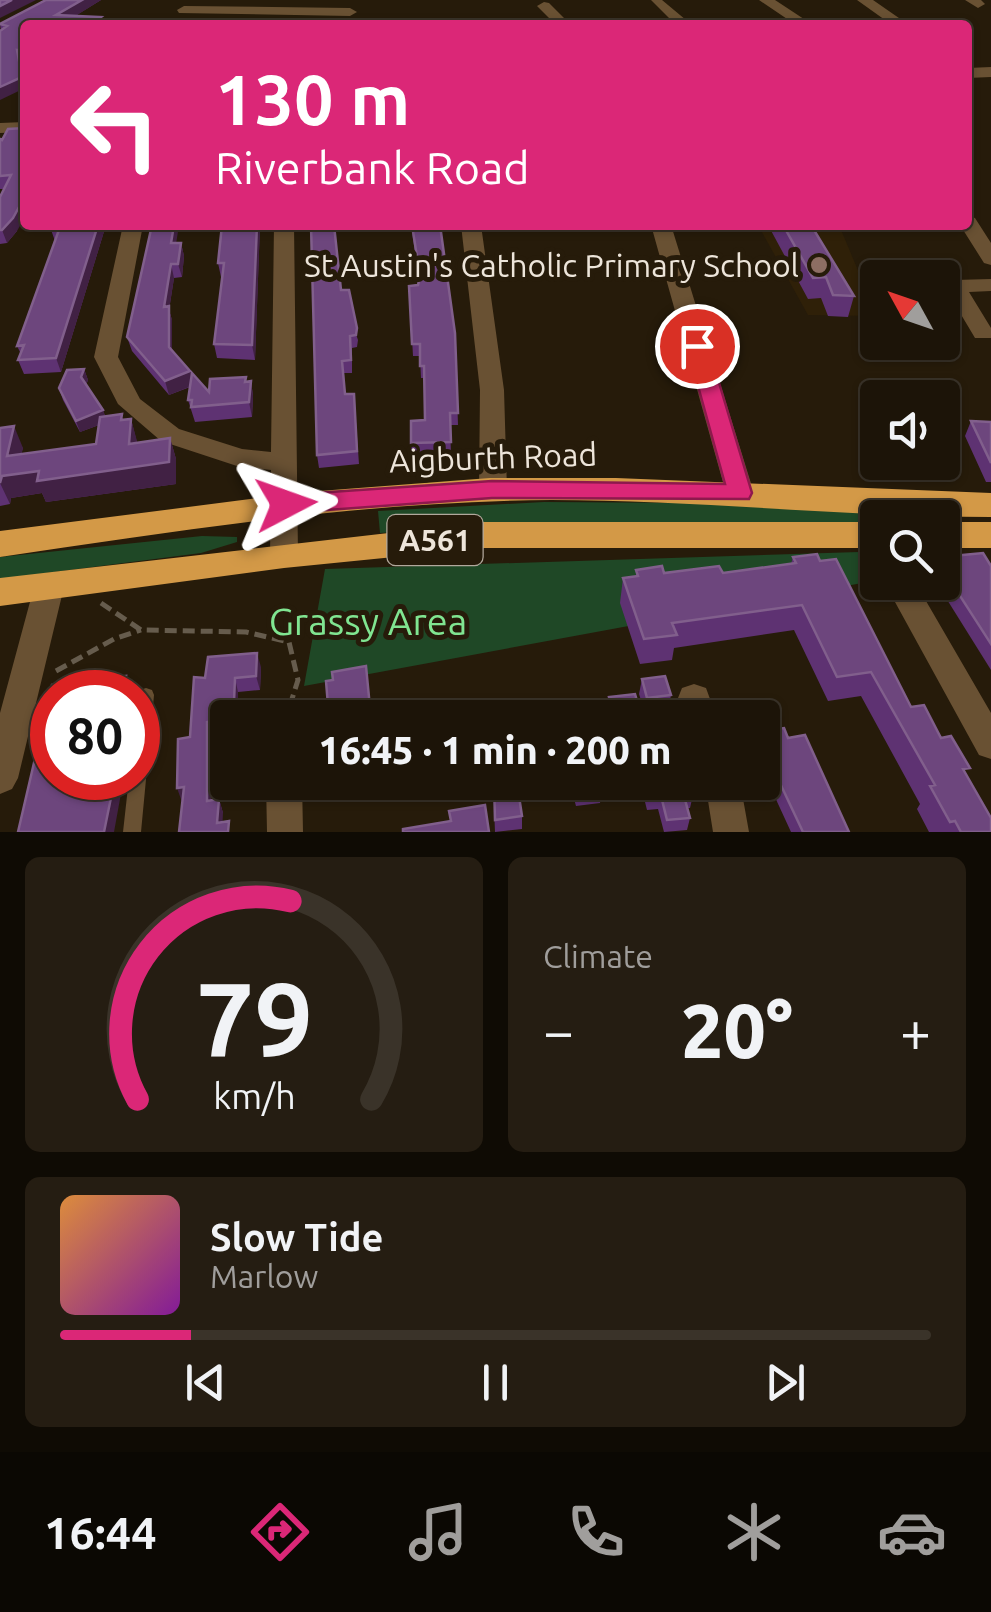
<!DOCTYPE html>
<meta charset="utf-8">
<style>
:root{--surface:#1c1408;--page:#251d12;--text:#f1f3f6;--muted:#a09e9c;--line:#3a3329;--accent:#db2777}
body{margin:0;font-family:Ubuntu,sans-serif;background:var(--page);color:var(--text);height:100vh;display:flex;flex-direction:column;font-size:38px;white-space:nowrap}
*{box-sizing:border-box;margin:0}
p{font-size:32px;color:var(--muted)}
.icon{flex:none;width:55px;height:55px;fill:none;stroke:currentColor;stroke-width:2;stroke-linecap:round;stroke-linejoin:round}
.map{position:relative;height:832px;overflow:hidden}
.side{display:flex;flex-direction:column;gap:25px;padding:25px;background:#0f0b04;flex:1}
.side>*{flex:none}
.guide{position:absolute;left:20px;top:20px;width:952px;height:210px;border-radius:10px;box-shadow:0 2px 8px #0004,0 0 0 2px var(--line);background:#db2777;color:#fff;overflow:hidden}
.needle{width:65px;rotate:310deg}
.controls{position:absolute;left:860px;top:260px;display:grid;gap:20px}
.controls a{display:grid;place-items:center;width:100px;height:100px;border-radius:10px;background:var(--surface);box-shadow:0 2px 8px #0004,0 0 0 2px var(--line);font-size:50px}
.speed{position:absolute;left:30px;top:670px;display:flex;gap:20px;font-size:50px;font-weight:700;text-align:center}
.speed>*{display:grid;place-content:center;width:130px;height:130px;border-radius:50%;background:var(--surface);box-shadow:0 2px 8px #0004,0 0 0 2px var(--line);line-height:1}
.speed .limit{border:15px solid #d22;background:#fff;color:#111}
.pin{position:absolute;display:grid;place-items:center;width:85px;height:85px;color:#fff;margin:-42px;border:5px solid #fff;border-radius:50%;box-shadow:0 2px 10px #0007}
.me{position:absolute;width:110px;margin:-55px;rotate:86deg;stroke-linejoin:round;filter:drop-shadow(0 0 8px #0008)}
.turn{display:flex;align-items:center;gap:35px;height:210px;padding:0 30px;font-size:45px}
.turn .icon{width:130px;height:130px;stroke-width:2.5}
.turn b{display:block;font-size:70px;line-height:85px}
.big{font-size:75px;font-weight:800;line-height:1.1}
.side .card{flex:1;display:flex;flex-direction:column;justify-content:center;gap:15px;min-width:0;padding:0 35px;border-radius:15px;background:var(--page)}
.side .dial{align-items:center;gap:0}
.dial svg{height:260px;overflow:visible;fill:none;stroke:var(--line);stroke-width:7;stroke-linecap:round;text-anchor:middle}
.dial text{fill:var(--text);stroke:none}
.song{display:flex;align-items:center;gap:30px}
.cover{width:120px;height:120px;border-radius:15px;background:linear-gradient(135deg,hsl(30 70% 55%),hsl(290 70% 35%))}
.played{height:10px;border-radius:5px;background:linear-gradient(90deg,var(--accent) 15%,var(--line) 15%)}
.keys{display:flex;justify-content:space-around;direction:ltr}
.heat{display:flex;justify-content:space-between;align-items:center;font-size:55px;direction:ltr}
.side .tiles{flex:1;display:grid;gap:25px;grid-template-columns:1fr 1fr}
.card:last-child{grid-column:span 2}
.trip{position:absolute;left:210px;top:700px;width:570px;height:100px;border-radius:10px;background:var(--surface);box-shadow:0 2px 8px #0004,0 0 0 2px var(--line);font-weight:800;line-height:100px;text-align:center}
.tab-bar{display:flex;height:160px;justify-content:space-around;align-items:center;background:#0b0803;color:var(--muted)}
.tab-bar .icon{width:70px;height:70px}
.tab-bar .selected{color:var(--accent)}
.tab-bar b{font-size:45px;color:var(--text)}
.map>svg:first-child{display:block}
.built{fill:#2f2008}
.green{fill:#1f4826}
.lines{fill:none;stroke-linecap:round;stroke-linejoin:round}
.path{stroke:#665c4d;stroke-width:5;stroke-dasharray:12 6;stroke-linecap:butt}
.lane{fill:#695133;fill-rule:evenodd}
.street{fill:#695133;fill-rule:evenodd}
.highway{fill:#d39947;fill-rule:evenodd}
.wall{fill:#5e3272}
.shaded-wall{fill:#412144}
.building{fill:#6d467d;stroke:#815f8c;stroke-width:2.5}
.route{fill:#db2777;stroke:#8e194d;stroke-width:2.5}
.education-dot{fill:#8d6e63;stroke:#261b0a;stroke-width:4}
.labels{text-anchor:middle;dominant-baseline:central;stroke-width:10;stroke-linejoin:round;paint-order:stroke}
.shield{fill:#261b0a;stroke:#b1a89c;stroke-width:2.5}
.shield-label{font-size:30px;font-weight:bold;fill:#ede5da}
.poi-label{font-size:32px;fill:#ede5da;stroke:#261b0a;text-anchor:end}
.street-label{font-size:32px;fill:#ede5da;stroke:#261b0a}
.near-park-label{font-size:38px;fill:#80e591;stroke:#261b0a}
</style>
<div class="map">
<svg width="991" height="832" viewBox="0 0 991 832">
<rect width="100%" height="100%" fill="#261b0a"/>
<!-- built -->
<path class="built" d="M758 225H839L877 316 808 315Z"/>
<!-- green -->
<path class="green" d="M544 502 700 503 868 512 870 522H542L380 533 378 511Z
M202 536 237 537V542L201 553 0 579V557Z
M859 552 873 581 304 686 325 569Z"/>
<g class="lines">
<!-- path -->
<path class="path" d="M101 603 141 630 246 632 289 642 298 680 286 718
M56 671 114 639 141 630"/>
<!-- lane -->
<path class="lane" d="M146 688 152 690 154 695 141 832H123L129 778H138V695L140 690Z"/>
<!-- street -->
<path class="street" d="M651 0H662L692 25H676Z
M759 0H775L813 25H796Z
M857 0H873L909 25H892Z
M965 0H981L985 4 978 8Z
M544 2 549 3 571 25H556L537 6Z
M184 6 350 8 357 12 350 16 179 13 177 10Z
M991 67V77L968 78V68Z
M25 122V132L0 133V123Z
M968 216 975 218 991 243V265L984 263 960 225H968Z
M123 225H143L118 357 140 399 179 429 242 449 271 452 274 225H294L298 555 294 563 284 566 274 563 270 555 271 470 240 467 161 441 118 404 94 357Z
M461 225H481L504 390 507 490 503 497H483L479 490 480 390Z
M651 225H671L754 493 750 500H730L726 493Z
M991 279V291L969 292 991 328V338H975L944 286 955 280Z
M49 575 60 579 64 587 18 778 12 789 0 794V713L34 587 38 579Z
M884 582H915L991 713V759L979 755Z
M694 684 706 688 717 718H683L678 698 682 688Z
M266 782H302L303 832H267Z
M705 782H740L749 832H713Z"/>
<!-- highway -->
<path class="highway" d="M490 478H616L991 493V517C844 517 698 500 551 500 366 501 183 530 0 557V531L306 492Z
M484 522H878V548H484L284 568 0 606V578Z
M942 522H991V548H942Z"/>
</g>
<!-- wall -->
<path class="wall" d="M46 0H101L75 16 25 25V62L20 61 25 88 1 31 0 24Z
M8 129 17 231 7 243 0 244V197L4 189H0V139L2 140Z
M51 225H106L61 372 24 374 18 360 21 354 17 346 55 241 50 227Z
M222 225H260L255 360 217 358 214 344 223 277H221L218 263Z
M411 225H440L455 333 458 425H450L451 454 412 456 411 443 425 420 424 378H421L420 356H413L409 286 418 285 419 279Z
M768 225H834L812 226 854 296 848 317 828 316 821 298 808 299Z
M176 243H181L184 256 182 277 174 278 169 310 172 320V351L190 371 192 377 209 392 251 381 253 396 252 417 195 422 188 400 190 387 169 395 132 351 127 337Z
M341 290 358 340 357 347 352 348V373H344L345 394H354L359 464 319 468 317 455Z
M84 369 88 380 86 385 103 410 105 416 124 420 131 419 137 443 170 438 176 459V484L46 502 42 493 11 498 10 504 0 506V428L23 448 21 454 96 444 99 425 80 432 63 400 59 388Z
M971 421 991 422V482H986L965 436Z
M793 557 911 707 941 738 966 775 991 832H929L917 809 920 804 861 696 828 701 794 630 674 648 672 660 640 664 620 603 623 578 636 576V570L664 573H723L791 564Z
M942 557 991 566V670L936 582H942Z
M261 667 260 690 238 692V716L226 718 225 734 211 736V800L219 799 223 813 179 832 190 737 205 678Z
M642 679 671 695 668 710 645 713 639 694Z
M609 697 642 718H609L608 710Z
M762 731 788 738 849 832H791L762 769Z
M493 782H600L602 791 600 803 576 806 574 799 561 800 559 790 519 795 522 816V829L495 832Z
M640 782H688L693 795 690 808H687L690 818 687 830 664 832 658 809 647 810Z"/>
<!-- shaded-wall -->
<path class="shaded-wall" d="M12 0H36L0 18V6Z
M82 0H101L61 25 56 15Z
M101 17 103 25H91Z
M17 50 25 88 0 100V87Z
M25 196V217L17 231 7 243 2 230Z
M98 225H106L61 372 56 358Z
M174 225H179L174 257 171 243Z
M257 225H260L255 360 252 345Z
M181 243 184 256 182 277 178 264Z
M171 264 174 278 169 310 172 320V361L169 347 164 307Z
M84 369 88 380 85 388 81 377Z
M190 371 194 385 169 395 165 381Z
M251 381 253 396 252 417 249 402Z
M103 410 107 422 80 432 76 421Z
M131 419 137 441 135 465 129 444Z
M14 426 23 448 17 474 170 438 176 459V484L46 502 42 493 11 498 10 504 0 483Z
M257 653 261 667 260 690 256 676Z
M126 676 132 691V692H123Z
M235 678 238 692V716L234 702Z
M222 704 226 718 225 734 221 720Z
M207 722 211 736V814L207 801Z
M112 778H119L122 788 114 832H104Z
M335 782H377L378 788 337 796Z
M184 787 182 802 177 788Z
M219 799 223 813 222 832 217 823Z"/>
<!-- building -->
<path class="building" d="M0 0H12L0 6Z
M46 0H82L56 15 101 17 91 25H25V51L17 50 22 77 0 87V31L7 26 0 24Z
M25 128V171L24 174H25V196L13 218 2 230H0V197L11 175 0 176V139L2 140 8 129Z
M51 225H98L56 358 18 360 24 345 17 346 60 227H50Z
M152 225H174L171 243H181L178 264H171L164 307 169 306V347L190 371 165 381 127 337Z
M222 225H257L252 345 214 344 224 263H218Z
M311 225H334L341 290H349L357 328 356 335 350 336 351 360 342 361 345 394H354L357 451 317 455Z
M412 225H440L455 333 458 413H450L451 442 411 443V421L425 420 424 366H420V344H412L409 286 418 285 420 276Z
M783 225H811L854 296 833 295 826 277 813 278Z
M84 369 81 377 103 410 76 421 59 388 67 370Z
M192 373 209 392 210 379 246 377 245 382 251 381 249 402 191 407 192 400H188Z
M122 414 121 420 131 419 129 444 170 438 169 462 37 481 39 471 2 476 0 483V428L14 426 7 456 96 444 100 417Z
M971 421 991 422V463Z
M983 553 991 566V644L942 568V557Z
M817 554 820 561 836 559 911 707 924 705 941 738 951 736 970 768 963 769 991 818V832H961L955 821 950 822 930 786 935 785 871 672 837 677 802 605 672 623 677 635 644 639 623 578 638 576 636 570 662 566 664 573 719 566 723 573 796 563 793 557Z
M257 653 256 676 235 678 234 702 222 704 221 720 207 722V801L219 799 217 823 229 821 228 832H179L184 787 177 788 178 739 190 737 194 677 205 678 208 657Z
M366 666 371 718H329L326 681 333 680 332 672Z
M126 676 123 692H52V778H115L104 832H18L52 685Z
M665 676 671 695 647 698 642 679Z
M635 694 642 718H615L609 697Z
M784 728 788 738 805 735 849 832H803L762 745V731Z
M494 782H521L517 783 522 816 495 820Z
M561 782H600L602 791 577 794 576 786 562 787Z
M646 782H688L693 795 684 796 690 818 667 820 661 796 649 798Z
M485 805 489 832H403V829L451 821 449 811Z"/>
<!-- route -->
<path class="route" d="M697 340 708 346 752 493 749 499 492 498 286 513 274 504 286 495 492 481 725 484 687 346Z"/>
<!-- markers -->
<circle class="education-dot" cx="819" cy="265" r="10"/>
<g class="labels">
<!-- shield labels -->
<rect class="shield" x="387.5" y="515" width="95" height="50" rx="8"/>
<g class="shield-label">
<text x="435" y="540">A561</text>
</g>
<!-- poi labels -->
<g class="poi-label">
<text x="799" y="265">St Austin's Catholic Primary School</text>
</g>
<!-- street labels -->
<g class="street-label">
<text transform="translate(493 457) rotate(-2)">Aigburth Road</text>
</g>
<!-- near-park labels -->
<g class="near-park-label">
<text x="368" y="621">Grassy Area</text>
</g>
</g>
</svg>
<div class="controls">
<a><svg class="needle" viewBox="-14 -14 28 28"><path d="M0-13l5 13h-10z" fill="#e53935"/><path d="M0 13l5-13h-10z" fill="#a09e9c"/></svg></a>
<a><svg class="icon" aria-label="sound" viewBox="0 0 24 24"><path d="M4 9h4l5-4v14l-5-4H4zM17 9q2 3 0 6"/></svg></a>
<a><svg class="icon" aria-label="search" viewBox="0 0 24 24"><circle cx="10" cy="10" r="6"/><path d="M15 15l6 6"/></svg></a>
</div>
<div class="speed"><div class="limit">80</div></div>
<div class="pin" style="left:697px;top:346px;background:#d93025"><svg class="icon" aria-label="arrive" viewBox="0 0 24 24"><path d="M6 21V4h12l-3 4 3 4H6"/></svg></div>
<svg class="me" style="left:286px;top:504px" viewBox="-20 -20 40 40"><path d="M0-17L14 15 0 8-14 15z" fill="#db2777" stroke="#fff" stroke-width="4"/></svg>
<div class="trip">16:45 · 1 min · 200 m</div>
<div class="guide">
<div class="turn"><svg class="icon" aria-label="left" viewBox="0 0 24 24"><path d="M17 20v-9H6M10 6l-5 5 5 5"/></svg><div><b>130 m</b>Riverbank Road</div></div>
</div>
</div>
<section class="side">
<div class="tiles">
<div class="card dial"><svg viewBox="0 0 100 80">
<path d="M14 69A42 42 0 1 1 86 69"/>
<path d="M14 69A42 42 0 0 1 61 8" stroke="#db2777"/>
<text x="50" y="56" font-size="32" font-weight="700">79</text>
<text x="50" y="72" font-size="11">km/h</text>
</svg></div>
<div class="card"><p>Climate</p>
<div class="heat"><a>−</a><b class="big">20°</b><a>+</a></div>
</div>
<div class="card">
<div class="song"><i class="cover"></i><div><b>Slow Tide</b><p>Marlow</p></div></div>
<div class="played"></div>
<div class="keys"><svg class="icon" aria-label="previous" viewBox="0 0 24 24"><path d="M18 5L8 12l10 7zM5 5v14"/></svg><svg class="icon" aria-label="pause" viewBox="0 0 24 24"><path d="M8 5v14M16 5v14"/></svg><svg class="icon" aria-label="next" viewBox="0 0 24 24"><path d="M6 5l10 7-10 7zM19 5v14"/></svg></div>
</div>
</div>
</section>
<nav class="tab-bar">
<b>16:44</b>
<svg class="icon selected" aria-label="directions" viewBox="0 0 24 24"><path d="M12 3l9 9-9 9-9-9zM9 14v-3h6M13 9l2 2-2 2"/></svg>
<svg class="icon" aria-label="music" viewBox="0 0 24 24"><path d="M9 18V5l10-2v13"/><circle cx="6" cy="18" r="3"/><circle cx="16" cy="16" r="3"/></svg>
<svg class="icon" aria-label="phone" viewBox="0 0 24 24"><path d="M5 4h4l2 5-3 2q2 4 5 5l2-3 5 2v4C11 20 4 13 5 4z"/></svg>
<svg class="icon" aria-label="climate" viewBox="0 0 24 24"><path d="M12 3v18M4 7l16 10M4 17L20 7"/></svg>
<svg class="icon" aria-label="car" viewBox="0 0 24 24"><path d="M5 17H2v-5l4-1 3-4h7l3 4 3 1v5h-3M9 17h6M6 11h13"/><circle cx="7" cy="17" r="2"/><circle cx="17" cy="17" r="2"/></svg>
</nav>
